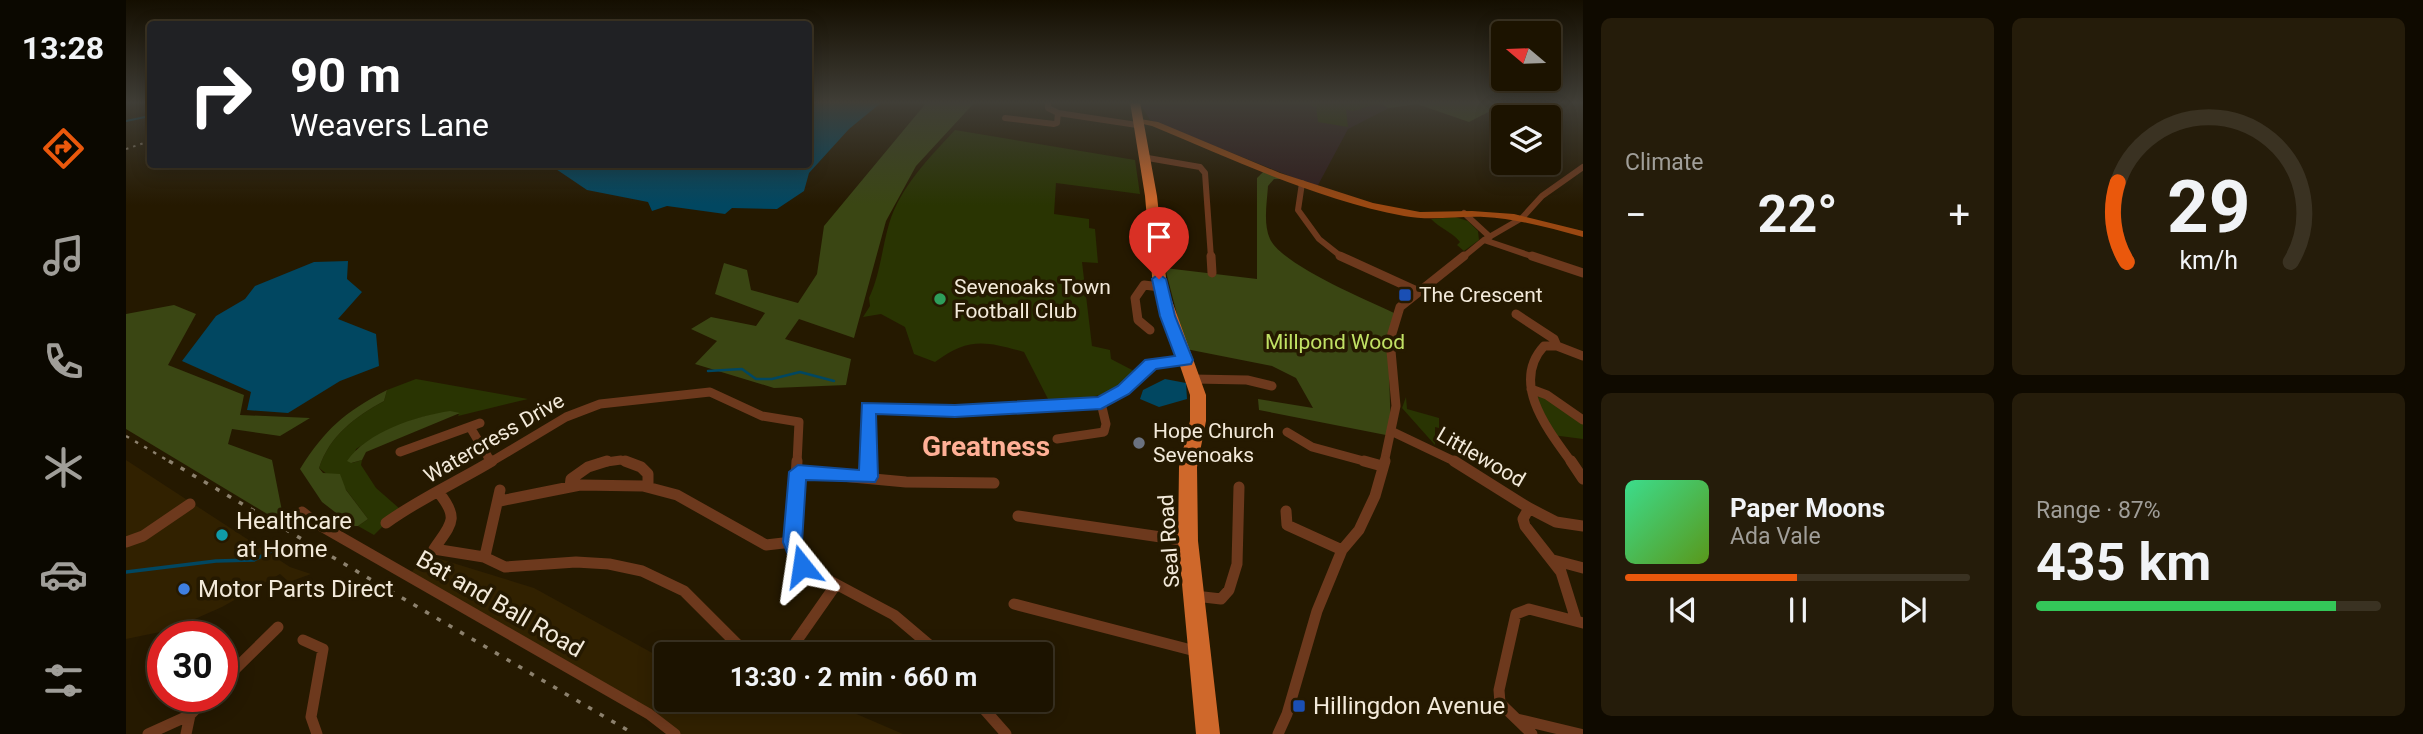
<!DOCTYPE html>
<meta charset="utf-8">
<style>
:root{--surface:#1c1300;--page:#251c0a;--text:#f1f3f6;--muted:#a09e99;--line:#3a3222;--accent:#ea580c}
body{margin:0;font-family:Roboto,sans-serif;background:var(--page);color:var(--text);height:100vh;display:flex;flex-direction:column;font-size:26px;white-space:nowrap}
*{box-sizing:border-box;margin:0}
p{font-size:23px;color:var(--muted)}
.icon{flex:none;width:38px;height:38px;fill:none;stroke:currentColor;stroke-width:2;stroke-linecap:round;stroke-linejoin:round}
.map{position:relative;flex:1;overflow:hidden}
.details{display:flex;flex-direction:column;gap:18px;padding:18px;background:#0f0a00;width:840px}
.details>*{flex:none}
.hud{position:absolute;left:21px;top:21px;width:665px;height:147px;border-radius:7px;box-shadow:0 4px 18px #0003,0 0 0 2px var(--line);background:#202124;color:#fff;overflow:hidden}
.needle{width:46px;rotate:289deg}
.fabs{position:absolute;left:1365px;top:21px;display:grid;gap:14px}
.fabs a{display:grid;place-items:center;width:70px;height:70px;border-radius:7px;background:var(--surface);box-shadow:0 4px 18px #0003,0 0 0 2px var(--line);font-size:35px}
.speed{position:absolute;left:21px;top:621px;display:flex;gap:14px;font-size:35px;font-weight:700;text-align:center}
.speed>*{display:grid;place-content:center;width:91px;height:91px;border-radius:50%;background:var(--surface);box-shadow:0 4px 18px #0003,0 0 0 2px var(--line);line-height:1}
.speed .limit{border:10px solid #d22;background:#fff;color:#111}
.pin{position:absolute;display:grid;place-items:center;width:60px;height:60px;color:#fff;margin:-72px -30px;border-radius:50% 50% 50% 0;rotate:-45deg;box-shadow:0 0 7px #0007}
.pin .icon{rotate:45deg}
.me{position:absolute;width:77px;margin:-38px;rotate:345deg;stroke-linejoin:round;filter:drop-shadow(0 0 5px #0008)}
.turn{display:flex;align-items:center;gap:24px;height:147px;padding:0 28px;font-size:32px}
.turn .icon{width:91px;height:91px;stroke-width:2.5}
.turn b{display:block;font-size:49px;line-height:60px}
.big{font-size:52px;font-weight:700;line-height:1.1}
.details .card{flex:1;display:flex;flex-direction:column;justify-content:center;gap:10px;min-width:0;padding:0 24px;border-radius:10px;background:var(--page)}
.details .dial{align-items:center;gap:0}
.dial svg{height:182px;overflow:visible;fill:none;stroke:var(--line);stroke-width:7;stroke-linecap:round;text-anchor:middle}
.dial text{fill:var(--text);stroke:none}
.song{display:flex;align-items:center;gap:21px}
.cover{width:84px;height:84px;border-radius:10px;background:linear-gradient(135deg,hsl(150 70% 55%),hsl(90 70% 35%))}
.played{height:7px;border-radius:4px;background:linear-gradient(90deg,var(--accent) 50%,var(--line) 50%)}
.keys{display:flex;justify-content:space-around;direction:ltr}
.heat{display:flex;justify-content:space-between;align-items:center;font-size:38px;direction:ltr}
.charge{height:10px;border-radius:5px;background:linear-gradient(90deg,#34c759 87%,var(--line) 0)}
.details .tiles{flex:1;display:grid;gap:18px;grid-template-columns:repeat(2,1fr)}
.trip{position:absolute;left:528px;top:642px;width:399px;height:70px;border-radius:7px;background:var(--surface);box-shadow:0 4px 18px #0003,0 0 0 2px var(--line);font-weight:700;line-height:70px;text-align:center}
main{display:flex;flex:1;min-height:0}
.menu{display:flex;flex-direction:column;width:126px;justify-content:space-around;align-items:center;background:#0b0800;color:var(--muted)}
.menu .icon{width:49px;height:49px}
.menu .active{color:var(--accent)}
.menu b{font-size:32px;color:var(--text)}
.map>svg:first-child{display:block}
.built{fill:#312100}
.education{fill:#2f1c1c}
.green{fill:#293402}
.forest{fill:#3a4613}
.water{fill:#014761}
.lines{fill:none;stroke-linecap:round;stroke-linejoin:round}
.stream-far2{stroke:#014761;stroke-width:2}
.stream-far1{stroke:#014761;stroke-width:2.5}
.stream{stroke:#014761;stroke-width:3.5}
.street-far2{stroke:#6d391d;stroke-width:6}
.street-far1{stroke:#6d391d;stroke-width:9}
.street{stroke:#6d391d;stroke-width:11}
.secondary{fill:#9a4812;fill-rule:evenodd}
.highway{fill:#cf682b;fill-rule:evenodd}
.rail-far2{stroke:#8c816d;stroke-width:2;stroke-dasharray:2.5 5;stroke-linecap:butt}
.rail-far1{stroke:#8c816d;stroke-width:2.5;stroke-dasharray:3.5 7;stroke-linecap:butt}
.rail{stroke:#8c816d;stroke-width:3.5;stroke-dasharray:4.5 9;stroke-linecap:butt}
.route{fill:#1a73e8;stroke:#114b97;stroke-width:2}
.transit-dot{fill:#1a4fb4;stroke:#251900;stroke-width:2.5}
.leisure-dot{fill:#2e9e5b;stroke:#251900;stroke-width:2.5}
.worship-dot{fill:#6b7280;stroke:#251900;stroke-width:2.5}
.culture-dot{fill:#0f9aa8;stroke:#251900;stroke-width:2.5}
.shop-dot{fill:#3f7fe0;stroke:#251900;stroke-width:2.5}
.labels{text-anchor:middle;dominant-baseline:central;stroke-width:7;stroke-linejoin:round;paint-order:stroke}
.poi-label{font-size:21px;fill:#f3eada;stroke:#251900;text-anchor:start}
.park-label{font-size:21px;fill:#c1e164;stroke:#251900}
.street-label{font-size:21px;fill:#f3eada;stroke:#251900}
.near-poi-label{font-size:24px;fill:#f3eada;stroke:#251900;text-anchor:start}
.near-street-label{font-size:24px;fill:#f3eada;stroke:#251900}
.district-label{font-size:28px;font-weight:bold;fill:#ffb096;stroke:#251900}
</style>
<main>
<nav class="menu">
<b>13:28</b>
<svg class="icon active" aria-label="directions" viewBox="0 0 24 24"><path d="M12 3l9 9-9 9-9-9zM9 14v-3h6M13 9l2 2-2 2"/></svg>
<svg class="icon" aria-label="music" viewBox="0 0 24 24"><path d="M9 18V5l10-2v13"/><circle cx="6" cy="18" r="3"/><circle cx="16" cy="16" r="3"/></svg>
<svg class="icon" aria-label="phone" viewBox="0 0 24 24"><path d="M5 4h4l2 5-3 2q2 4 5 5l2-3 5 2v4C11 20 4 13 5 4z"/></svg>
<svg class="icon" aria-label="climate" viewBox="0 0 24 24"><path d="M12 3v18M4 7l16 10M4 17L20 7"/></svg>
<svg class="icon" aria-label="car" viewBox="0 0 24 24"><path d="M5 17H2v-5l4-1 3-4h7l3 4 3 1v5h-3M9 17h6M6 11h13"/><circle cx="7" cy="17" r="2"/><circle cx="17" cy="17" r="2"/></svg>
<svg class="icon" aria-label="filters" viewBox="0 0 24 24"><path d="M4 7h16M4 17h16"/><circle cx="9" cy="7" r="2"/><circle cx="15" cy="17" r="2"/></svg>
</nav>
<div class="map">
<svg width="1457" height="734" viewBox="0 0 1457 734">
<rect width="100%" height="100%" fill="#251900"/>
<!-- built -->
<path class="built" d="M0 460 164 567 185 574 163 582 154 574 96 607 44 630 0 639Z
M301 555 408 588 541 661V700H698L777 734H549L282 576Z"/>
<!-- education -->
<path class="education" d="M1013 102H1295L1263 108 1222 129 1191 187 1024 120Z"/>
<!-- green -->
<path class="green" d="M1182 102H1251L1253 103 1227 111 1220 109 1222 127 1192 122 1190 105 1188 107Z
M829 130 1009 160 1014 194 930 183 928 214 963 219V228L969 229 972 263 956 262 966 346 984 350 985 359 1008 371C989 401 954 398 922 399L898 352C860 341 842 337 809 362L788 354 779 327 755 314 737 317 744 306 743 298C754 275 756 248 763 224 774 187 803 158 829 130Z
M1329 217 1342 221 1352 231 1353 240 1338 251 1331 245 1334 242C1326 232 1315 229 1305 219Z
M290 379 402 399 332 416 333 414C295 410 262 430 230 449L226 463 236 460 235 465 250 488 274 509 248 535 232 526 242 519 218 487 193 468C204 435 229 417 258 401L261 390Z
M1413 391 1457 420V439L1426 435 1407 399Z
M1280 397 1281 409 1313 418V428L1309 427V445L1276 408Z"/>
<!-- forest -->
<path class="forest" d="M801 102H849L790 166 760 221 728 338 673 319 659 339 725 359 720 385 648 388 569 364 591 341 565 329 585 317 630 326 639 313 589 294 598 263 621 270 625 290 672 303 691 274 698 226Z
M1251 102H1382L1343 122 1291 104 1263 108Z
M1138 171 1158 179H1148L1142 186C1141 202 1137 224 1144 239 1156 265 1241 300 1268 313L1262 338 1265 436 1133 410 1132 399 1187 408 1170 378 1146 366 1060 349 1039 268 1131 279V178Z
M48 305 70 314 42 365 118 395 114 415 184 418 154 436 106 429 102 444 146 460 156 511 148 518 0 429V314Z
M261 390 258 401C229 417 204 435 193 468L197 473 214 474 220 490 242 519 232 526H227L196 502 174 469C199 429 219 412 261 390Z
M324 411 334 413 240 452 236 460 225 463 221 461C241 432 290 416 324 411Z"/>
<!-- water -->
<path class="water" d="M683 102H756L723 129 683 173 678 191 651 209 606 208 599 214 541 206 526 211 522 202 461 190 424 165 682 164Z
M222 261 221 279 236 292 212 319 250 334 253 366 214 381 162 413 121 410 125 392 56 361 90 316 119 299 129 286 188 262Z
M1039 379 1060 383 1061 399 1033 407 1014 399 1017 390Z"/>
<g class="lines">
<!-- stream-far2 -->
<path class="stream-far2" d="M0 121 24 116"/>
<!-- stream-far1 -->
<path class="stream-far1" d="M582 371 616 369 630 379H646L674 372 708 381"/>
<!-- stream -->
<path class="stream" d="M0 572 90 561 128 560 155 546"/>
<!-- street-far2 -->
<path class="street-far2" d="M922 102V108L932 113
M879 118 928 124 931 123 932 113 1011 125
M1016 157 1074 167 1079 173 1085 258
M1176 183 1172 210 1193 239 1217 258
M1338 213 1364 237
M1358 240 1411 258
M1336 258 1358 240 1396 218 1416 196 1457 167"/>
<!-- street-far1 -->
<path class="street-far1" d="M1085 256 1086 273
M1214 256 1291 291
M1406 256 1457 273
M1390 314 1428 339 1431 346
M1024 330 1012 320 1009 298 1018 285 1034 287
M1067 379 1121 380 1146 386
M1405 389 1421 395 1457 420
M344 427 365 462
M1161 432 1186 447 1245 463
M1267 432 1332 463
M931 439 978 432 980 424 975 403
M274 452 354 423
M363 463 440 417 474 404 584 392 636 416 673 422 671 463
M473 463 495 460 506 463
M743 463 742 408 829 411 975 403 998 390 1025 364 1059 360
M1258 463 1270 406 1264 340 1274 307 1338 256
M1446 463C1422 430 1384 383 1418 346H1431L1457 356"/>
<!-- street -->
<path class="street" d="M499 461 515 467 522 474V487
M671 461 666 542 676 566 768 615 814 654
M743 461V477
M1238 461 1256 466
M1328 461 1403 508 1397 519 1399 526 1435 572 1450 620
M1445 461 1457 479
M672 472 780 482 868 483
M444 487 445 479 462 467 481 461
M313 493C334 519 325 524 308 549L358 557 379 567 450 562 483 564 516 571 558 591 621 654
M374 501 454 485 517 486 551 495 640 545 666 542
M1403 508 1430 522 1457 526
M1160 511 1161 525 1216 550
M176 512 190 523 523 714 549 734
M892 516 1062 541
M260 523C293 499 331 482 366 461
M0 542 17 536 64 504
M359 556 374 490
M1427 560 1457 568
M1069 596 1095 599 1103 590 1111 564 1113 487
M888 604 1073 652
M177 640 197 649 185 717 191 734
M653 654 667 646 709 586
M96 682 152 627
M850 700 880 734
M1391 719 1454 734
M22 734 64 715 82 696
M60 734 64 715
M1152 734 1161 714 1191 611 1216 550 1233 530 1249 496 1259 461
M1406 734 1374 703 1373 690 1390 614 1403 609 1457 623"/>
<!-- secondary -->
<path class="secondary" d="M1008 118 1032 122 1154 173 1247 203 1294 212 1346 211 1388 214 1457 231V237C1424 228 1392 219 1358 217 1331 216 1304 221 1278 216 1190 199 1108 160 1026 126L1008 122Z"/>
<!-- highway -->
<path class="highway" d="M1004 102H1014L1031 196 1041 287 1080 395V421L1071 467 1072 541 1094 734H1070L1052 541 1053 467 1064 421V395L1027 287 1019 196Z"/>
<!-- rail-far2 -->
<path class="rail-far2" d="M0 149 24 141"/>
<!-- rail-far1 -->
<path class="rail-far1" d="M0 436 46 463"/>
<!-- rail -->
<path class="rail" d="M43 461 508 734"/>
</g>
<!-- sky -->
<linearGradient id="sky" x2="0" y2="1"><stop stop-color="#140e00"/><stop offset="0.5" stop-color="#403e37"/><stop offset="1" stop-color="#403e37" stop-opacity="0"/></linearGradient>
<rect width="1457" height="205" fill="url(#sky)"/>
<!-- route -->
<path class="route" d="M1033 274 1040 279 1049 316 1067 360 1065 364 1030 369 1003 394 975 409 829 417 750 414 752 477 749 482 680 480 676 542 686 566 683 572 676 575 669 572 657 542 663 472 672 465 733 470 736 403 829 405 972 397 992 386 1019 360 1049 356 1034 316 1026 279Z"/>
<!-- markers -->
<g class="transit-dot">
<rect x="1272" y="288" width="14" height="14" rx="3.5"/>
<rect x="1166" y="699" width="14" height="14" rx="3.5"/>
</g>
<circle class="leisure-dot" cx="814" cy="299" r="7"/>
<circle class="worship-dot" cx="1013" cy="443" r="7"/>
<circle class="culture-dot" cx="96" cy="535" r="7"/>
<circle class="shop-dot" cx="58" cy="589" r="7"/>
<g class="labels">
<!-- poi labels -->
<g class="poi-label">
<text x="828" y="287">Sevenoaks Town<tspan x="828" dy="24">Football Club</tspan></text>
<text x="1293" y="295">The Crescent</text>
<text x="1027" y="431">Hope Church<tspan x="1027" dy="24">Sevenoaks</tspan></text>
</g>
<!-- park labels -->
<g class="park-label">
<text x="1209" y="342">Millpond Wood</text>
</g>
<!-- street labels -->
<g class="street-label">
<text transform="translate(368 438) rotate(-30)">Watercress Drive</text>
<text transform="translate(1355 457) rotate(30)">Littlewood</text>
<text transform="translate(1043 541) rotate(-94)">Seal Road</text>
</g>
<!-- near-poi labels -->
<g class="near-poi-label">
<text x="110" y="521">Healthcare<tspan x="110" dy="28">at Home</tspan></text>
<text x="72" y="589">Motor Parts Direct</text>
<text x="1187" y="706">Hillingdon Avenue</text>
</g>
<!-- near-street labels -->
<g class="near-street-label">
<text transform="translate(374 604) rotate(30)">Bat and Ball Road</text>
</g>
<!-- district labels -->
<g class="district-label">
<text x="860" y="446">Greatness</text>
</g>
</g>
</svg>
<div class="fabs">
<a><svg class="needle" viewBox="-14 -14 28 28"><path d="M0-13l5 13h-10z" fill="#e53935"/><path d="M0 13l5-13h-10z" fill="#a09e99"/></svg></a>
<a><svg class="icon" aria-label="layers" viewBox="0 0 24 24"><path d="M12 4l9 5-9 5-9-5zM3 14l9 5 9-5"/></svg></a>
</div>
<div class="speed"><div class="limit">30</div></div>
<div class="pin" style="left:1033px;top:279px;background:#d93025"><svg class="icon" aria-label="arrive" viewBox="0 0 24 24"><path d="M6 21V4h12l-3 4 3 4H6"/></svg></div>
<svg class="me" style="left:676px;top:566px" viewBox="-20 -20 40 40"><path d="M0-17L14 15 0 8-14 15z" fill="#1a73e8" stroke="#fff" stroke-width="4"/></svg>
<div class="trip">13:30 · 2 min · 660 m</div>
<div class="hud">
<div class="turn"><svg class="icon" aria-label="right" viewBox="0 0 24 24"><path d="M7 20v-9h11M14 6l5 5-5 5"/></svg><div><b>90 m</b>Weavers Lane</div></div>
</div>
</div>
<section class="details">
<div class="tiles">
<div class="card"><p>Climate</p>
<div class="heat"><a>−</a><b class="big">22°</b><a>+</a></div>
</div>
<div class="card dial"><svg viewBox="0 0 100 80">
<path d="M14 69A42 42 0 1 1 86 69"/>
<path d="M14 69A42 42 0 0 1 10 34" stroke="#ea580c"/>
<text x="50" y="56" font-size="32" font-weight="700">29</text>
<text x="50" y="72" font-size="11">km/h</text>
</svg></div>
<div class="card">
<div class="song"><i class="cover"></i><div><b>Paper Moons</b><p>Ada Vale</p></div></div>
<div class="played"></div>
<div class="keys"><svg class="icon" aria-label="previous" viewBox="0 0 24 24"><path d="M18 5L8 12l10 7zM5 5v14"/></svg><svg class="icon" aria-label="pause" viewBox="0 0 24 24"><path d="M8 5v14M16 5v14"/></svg><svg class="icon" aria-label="next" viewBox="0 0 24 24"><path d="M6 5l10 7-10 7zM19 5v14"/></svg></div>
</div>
<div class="card"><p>Range · 87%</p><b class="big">435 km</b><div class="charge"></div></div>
</div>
</section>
</main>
